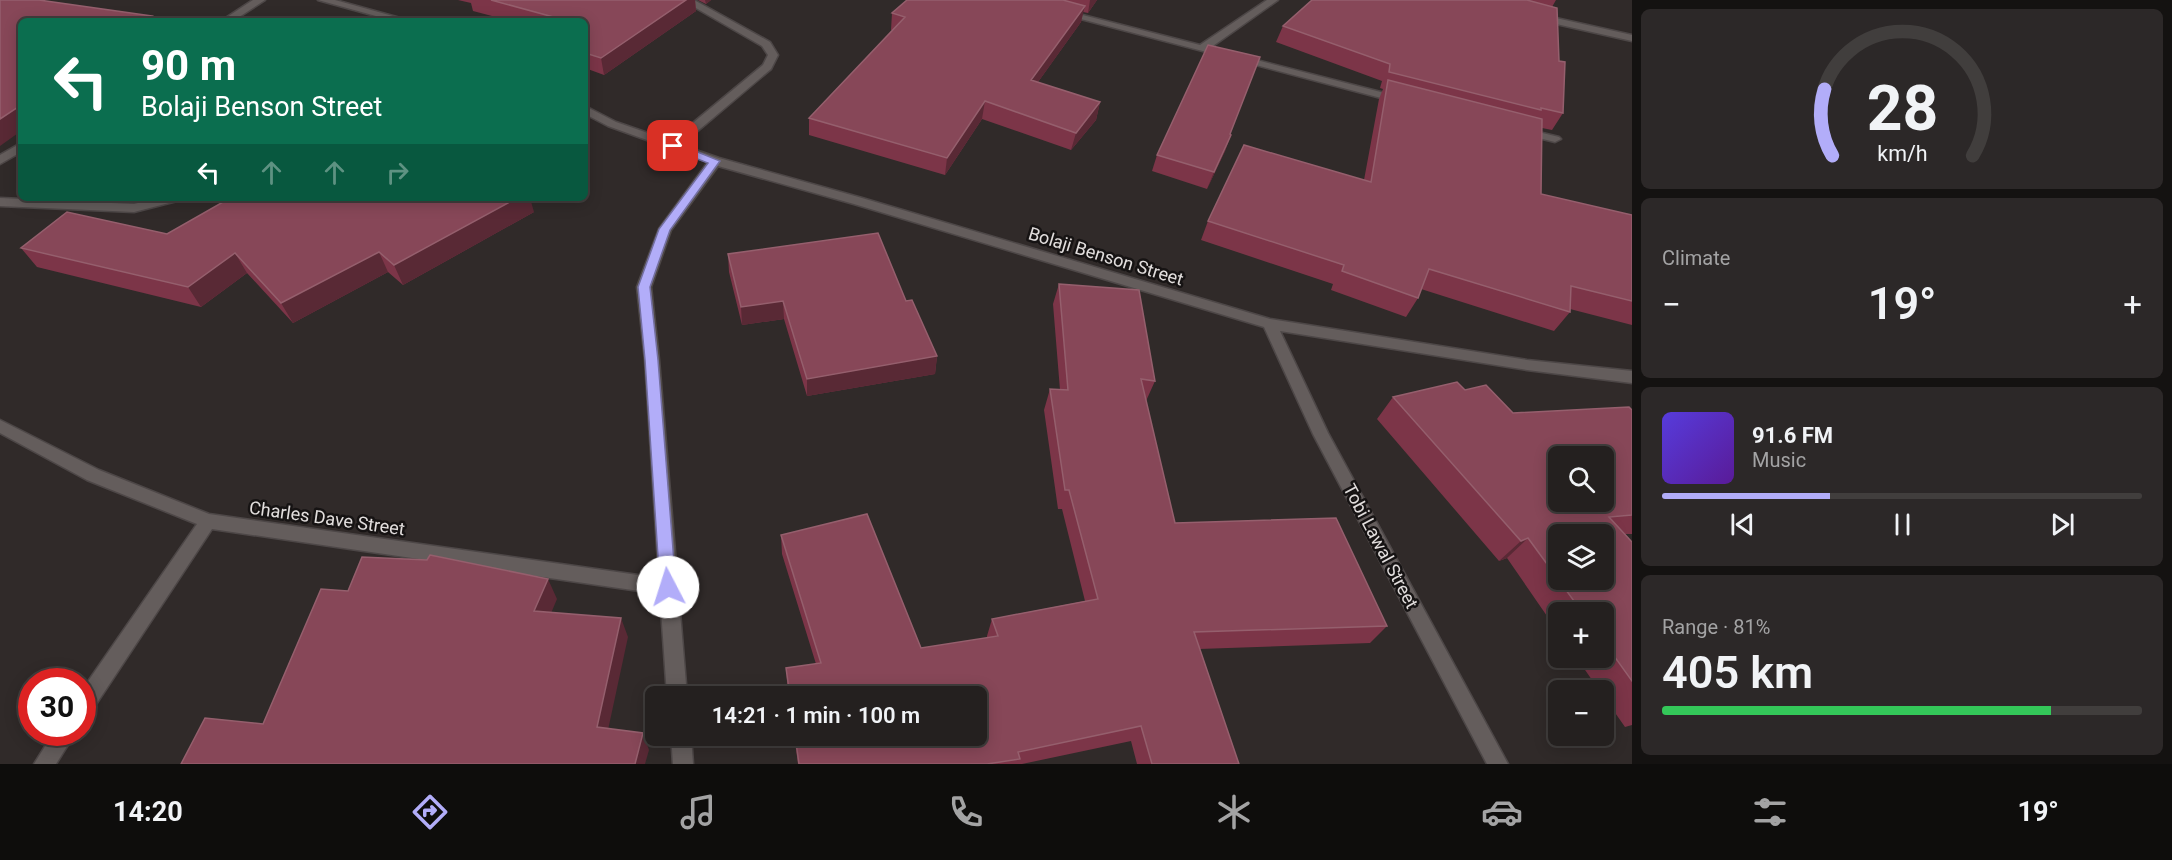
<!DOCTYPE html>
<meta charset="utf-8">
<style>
:root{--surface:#24201f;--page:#2c2828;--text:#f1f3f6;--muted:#a3a3a4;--line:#413e3d;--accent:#b2adf9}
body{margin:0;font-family:Roboto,sans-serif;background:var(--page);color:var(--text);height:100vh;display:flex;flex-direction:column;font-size:22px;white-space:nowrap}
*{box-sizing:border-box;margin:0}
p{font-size:20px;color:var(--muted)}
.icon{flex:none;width:33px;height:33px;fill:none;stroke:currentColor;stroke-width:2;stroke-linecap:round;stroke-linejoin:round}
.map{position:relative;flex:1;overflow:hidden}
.drawer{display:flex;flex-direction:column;gap:9px;padding:9px;background:#141211;width:540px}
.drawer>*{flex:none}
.banner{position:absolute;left:18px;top:18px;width:570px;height:183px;border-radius:9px;box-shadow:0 3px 15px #0003,0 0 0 2px var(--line);background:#0b6e4f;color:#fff;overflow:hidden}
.tools{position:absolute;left:1548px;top:446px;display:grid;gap:12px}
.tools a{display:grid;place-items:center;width:66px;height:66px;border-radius:9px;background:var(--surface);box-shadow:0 3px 15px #0003,0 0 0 2px var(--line);font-size:30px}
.speed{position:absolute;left:18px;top:668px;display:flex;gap:12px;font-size:30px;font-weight:700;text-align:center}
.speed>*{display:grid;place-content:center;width:78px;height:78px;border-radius:50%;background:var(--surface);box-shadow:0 3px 15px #0003,0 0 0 2px var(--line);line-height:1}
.speed .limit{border:9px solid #d22;background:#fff;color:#111}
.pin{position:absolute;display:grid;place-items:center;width:51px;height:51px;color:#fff;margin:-26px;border-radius:12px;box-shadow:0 3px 9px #0006}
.me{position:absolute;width:66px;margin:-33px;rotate:355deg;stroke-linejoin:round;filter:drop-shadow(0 0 4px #0008)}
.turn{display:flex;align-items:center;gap:21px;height:126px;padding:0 24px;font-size:27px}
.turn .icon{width:78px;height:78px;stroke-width:2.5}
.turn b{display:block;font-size:42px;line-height:51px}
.lanes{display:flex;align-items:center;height:57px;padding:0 24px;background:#0003;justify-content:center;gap:30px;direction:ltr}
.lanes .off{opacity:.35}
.big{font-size:45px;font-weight:600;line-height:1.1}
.drawer .widget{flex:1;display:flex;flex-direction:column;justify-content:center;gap:9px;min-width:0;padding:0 21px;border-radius:9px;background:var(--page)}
.drawer .dial{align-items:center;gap:0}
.dial svg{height:156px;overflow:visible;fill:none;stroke:var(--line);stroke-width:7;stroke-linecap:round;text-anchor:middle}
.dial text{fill:var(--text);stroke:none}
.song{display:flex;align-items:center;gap:18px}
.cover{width:72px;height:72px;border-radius:9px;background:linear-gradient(135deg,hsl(250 70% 55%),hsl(270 70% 35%))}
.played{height:6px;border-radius:3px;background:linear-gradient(90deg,var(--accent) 35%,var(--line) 35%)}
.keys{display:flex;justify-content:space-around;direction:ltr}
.heat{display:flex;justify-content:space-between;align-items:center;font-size:33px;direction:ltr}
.charge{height:9px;border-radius:4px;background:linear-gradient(90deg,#34c759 81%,var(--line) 0)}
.trip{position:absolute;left:645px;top:686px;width:342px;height:60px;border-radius:9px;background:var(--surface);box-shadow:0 3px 15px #0003,0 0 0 2px var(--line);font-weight:600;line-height:60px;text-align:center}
.menu{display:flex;height:96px;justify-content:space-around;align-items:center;background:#0e0d0c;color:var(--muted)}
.menu .icon{width:42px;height:42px}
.menu .on{color:var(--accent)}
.menu b{font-size:27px;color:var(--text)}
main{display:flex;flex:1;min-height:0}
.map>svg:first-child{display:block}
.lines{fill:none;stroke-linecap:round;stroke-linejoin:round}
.lane-casing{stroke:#4d4747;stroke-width:3}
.street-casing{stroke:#4d4747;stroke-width:3}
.lane{fill:#645d5c;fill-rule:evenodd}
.street{fill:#645d5c;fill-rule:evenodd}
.wall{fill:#7c3548}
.shaded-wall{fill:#592935}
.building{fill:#874758;stroke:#955f6d;stroke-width:1.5;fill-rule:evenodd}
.route{fill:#b2adf9;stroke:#7470a2;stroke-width:1.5}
.labels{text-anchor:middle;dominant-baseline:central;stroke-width:5;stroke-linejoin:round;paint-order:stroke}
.street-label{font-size:18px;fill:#e2dedd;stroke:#161313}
</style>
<main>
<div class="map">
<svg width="1632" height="764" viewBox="0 0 1632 764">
<rect width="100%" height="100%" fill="#302a29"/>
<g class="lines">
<defs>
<path id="lane" d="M0 198 134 204 158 198H179L177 201 134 212 0 206Z"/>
<path id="street" d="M253 0H265L233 21H221Z
M318 0H335L411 21H394Z
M682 0H694L770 42 778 55 771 69 681 145 719 158 862 198 1270 319 1527 360 1632 371V383L1527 370 1280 331 1328 433 1508 764H1487L1313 434 1264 327 854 204 718 166 671 230 651 287 659 360 687 696H667L660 594 212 529 89 715 82 717V690L197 524 87 480 0 433V420L99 470 209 514 659 578 645 360 637 287 659 229 708 162 608 126 585 114V106L616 122 671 141 763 65 768 55 762 46Z
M1267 0H1278L1210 48 1404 98V102L1400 103 1058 13 1063 10 1200 45Z
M1538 14 1632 35V41L1534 19 1533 17Z
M1522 128 1559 137 1561 139 1555 142 1518 133V129Z
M21 143V152L0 164V155Z
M54 732H76L56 764H34Z
M671 735H691L693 764H673Z"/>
</defs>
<!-- lane casing -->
<use href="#lane" class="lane-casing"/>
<!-- street casing -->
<use href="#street" class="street-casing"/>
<!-- lane -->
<use href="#lane" class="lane"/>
<!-- street -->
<use href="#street" class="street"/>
</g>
<!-- wall -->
<path class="wall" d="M458 0H695L696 11 604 75 585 68V21H511L473 11 471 3Z
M698 0H711L706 4Z
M907 0H1097L1088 13 1083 12 1081 22 1038 82 1100 102 1096 120 1071 150 982 119 945 175 809 135V118L893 30H891L892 13Z
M1312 0H1556L1552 7 1559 61 1563 113 1552 130 1542 128 1541 194 1632 215V325L1570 309V312L1554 331 1421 289 1418 298 1406 317 1331 290 1333 284 1201 240 1208 221 1364 180 1379 99 1383 89 1380 88 1382 81 1276 42 1283 26Z
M1230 134 1231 135 1225 151 1207 189 1152 171 1157 155Z
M534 212 403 285 388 272 293 323 247 273 201 307 37 267 21 248 167 234Z
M728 254 906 301 937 356 935 374 807 396 784 319 742 325 729 272Z
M1059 284 1155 381 1146 401 1175 523 1387 626 1370 643 1199 649 1239 764H1137L1131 741 1022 764H798L794 735H976V696H788L786 668 816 664 782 554 781 535 921 648 987 638V636L992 619 1085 601 1062 509H1058L1044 410 1050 389 1060 390 1053 304Z
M1465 390 1513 413 1632 410V534H1625L1632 542V725L1625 727 1604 697V690H1599L1576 657H1604V612H1558V632L1507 558 1499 561 1377 419 1393 397Z"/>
<!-- shaded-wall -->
<path class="shaded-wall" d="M686 0H695L696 11 604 75 601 58Z
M705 0H711L706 4Z
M1090 0H1097L1088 13Z
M1085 6 1081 22 1028 96 1031 80Z
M152 16 154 21H145Z
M985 101 982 119 945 175 947 158Z
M1100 102 1096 120 1071 150 1076 133Z
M21 105V131L0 146V119Z
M1231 135 1225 151 1207 189 1214 172Z
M517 198H530L534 212 403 285 394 265Z
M379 252 388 272 293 323 281 303Z
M235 253 247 273 201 307 188 287Z
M783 301 784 319 742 325 741 307Z
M937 356 935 374 807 396V379Z
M1528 538 1507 558 1499 561 1521 541Z
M548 579 557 599 544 630 534 611Z
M621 618 628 637 605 744 597 727Z
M643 733 649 750 645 764H635Z"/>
<!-- building -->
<path class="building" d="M0 0H39L152 16 145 21H21V105L0 119Z
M491 0H686L601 58 585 53V21H568Z
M907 0H1063L1085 6 1031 80 1100 102 1076 133 985 101 947 158 809 118 905 17 892 13Z
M1312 0H1527L1557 8 1559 61 1565 62 1563 113 1541 108V110L1389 72 1390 64 1283 26Z
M1208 45 1260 57 1230 134 1231 135 1214 172 1157 155Z
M1388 80 1542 119 1541 194 1632 215V301L1571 286 1570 312 1429 269 1418 298 1342 271 1344 265 1208 221 1244 145 1371 182Z
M230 198H517L394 265 379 252 281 303 235 253 188 287 21 248 67 212 167 234Z
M878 233 906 301 912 300 937 356 807 379 783 301 741 307 728 254Z
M1059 284 1139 290 1155 381 1141 379 1175 523 1336 518 1387 626 1194 632 1239 764H1152L1141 726 1018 752 1020 759 987 764H799L795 735H976V696H790L786 668 821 663 781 535 867 514 921 648 998 636 992 619 1098 599 1069 490H1065L1050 389 1068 390Z
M1457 382 1465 390 1486 385 1513 413 1629 407 1632 410V515L1609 517 1632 542V681L1604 642V612H1582L1528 538 1521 541 1393 397ZM1558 456H1604V501H1558ZM1558 534H1604V579H1558Z
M430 555 548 579 534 611 621 618 597 727 643 733 635 764H181L205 718 263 724 321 589 348 591 362 557 427 560Z"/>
<!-- route -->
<path class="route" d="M673 142 720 161 670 230 650 287 658 360 676 587 674 592 668 594 662 592 660 587 645 360 638 287 659 229 708 163 669 148 667 146Z"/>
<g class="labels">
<!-- street labels -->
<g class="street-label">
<text transform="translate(1106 256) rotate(17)">Bolaji Benson Street</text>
<text transform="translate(327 518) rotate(8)">Charles Dave Street</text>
<text transform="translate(1381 546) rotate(62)">Tobi Lawal Street</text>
</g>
</g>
</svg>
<div class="tools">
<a><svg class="icon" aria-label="search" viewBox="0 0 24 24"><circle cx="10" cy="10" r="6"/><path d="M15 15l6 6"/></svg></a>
<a><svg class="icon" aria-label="layers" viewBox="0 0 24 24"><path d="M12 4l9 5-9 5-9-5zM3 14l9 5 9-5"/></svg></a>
<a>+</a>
<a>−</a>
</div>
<div class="speed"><div class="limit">30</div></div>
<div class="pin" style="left:673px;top:146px;background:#d93025"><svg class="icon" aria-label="arrive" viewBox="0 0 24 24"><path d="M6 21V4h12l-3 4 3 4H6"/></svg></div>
<svg class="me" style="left:668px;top:587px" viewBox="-20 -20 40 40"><circle r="19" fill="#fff"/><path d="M0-13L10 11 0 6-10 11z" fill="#b2adf9"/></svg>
<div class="trip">14:21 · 1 min · 100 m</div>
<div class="banner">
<div class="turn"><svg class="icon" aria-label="left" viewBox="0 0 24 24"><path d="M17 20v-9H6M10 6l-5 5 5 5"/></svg><div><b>90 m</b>Bolaji Benson Street</div></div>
<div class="lanes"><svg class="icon" aria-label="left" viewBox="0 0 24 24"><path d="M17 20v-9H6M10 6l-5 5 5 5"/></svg><svg class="icon off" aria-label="ahead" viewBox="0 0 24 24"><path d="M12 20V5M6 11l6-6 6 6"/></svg><svg class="icon off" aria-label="ahead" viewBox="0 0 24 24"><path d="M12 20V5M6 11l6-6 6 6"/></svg><svg class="icon off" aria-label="right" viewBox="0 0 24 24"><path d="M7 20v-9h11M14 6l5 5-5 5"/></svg></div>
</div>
</div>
<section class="drawer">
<div class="widget dial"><svg viewBox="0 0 100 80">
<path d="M14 69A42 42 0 1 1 86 69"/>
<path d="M14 69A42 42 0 0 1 10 35" stroke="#b2adf9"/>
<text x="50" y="56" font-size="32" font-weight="700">28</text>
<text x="50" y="72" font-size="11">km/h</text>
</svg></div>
<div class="widget"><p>Climate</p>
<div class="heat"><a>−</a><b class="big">19°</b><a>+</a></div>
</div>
<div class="widget">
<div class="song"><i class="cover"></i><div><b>91.6 FM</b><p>Music</p></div></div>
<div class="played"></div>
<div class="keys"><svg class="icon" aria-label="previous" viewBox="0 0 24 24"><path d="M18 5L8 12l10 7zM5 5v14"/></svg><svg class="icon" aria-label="pause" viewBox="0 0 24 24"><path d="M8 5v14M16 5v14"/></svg><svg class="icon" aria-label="next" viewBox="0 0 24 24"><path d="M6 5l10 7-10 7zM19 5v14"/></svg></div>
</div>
<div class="widget"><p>Range · 81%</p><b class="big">405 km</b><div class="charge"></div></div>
</section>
</main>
<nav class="menu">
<b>14:20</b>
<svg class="icon on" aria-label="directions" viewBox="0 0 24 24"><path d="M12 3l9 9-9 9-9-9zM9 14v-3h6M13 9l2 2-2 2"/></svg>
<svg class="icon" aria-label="music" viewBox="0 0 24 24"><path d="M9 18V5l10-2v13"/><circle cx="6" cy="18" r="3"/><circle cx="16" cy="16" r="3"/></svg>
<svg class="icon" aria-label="phone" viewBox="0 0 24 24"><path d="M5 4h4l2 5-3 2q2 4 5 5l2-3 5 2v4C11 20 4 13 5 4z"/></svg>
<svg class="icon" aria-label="climate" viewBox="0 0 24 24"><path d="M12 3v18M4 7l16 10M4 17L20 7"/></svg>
<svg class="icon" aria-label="car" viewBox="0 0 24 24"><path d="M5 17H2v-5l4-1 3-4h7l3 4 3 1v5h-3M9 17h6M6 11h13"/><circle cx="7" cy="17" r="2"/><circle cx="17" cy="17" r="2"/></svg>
<svg class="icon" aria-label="filters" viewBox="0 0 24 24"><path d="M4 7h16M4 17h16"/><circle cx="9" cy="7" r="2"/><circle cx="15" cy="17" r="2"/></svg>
<b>19°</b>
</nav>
